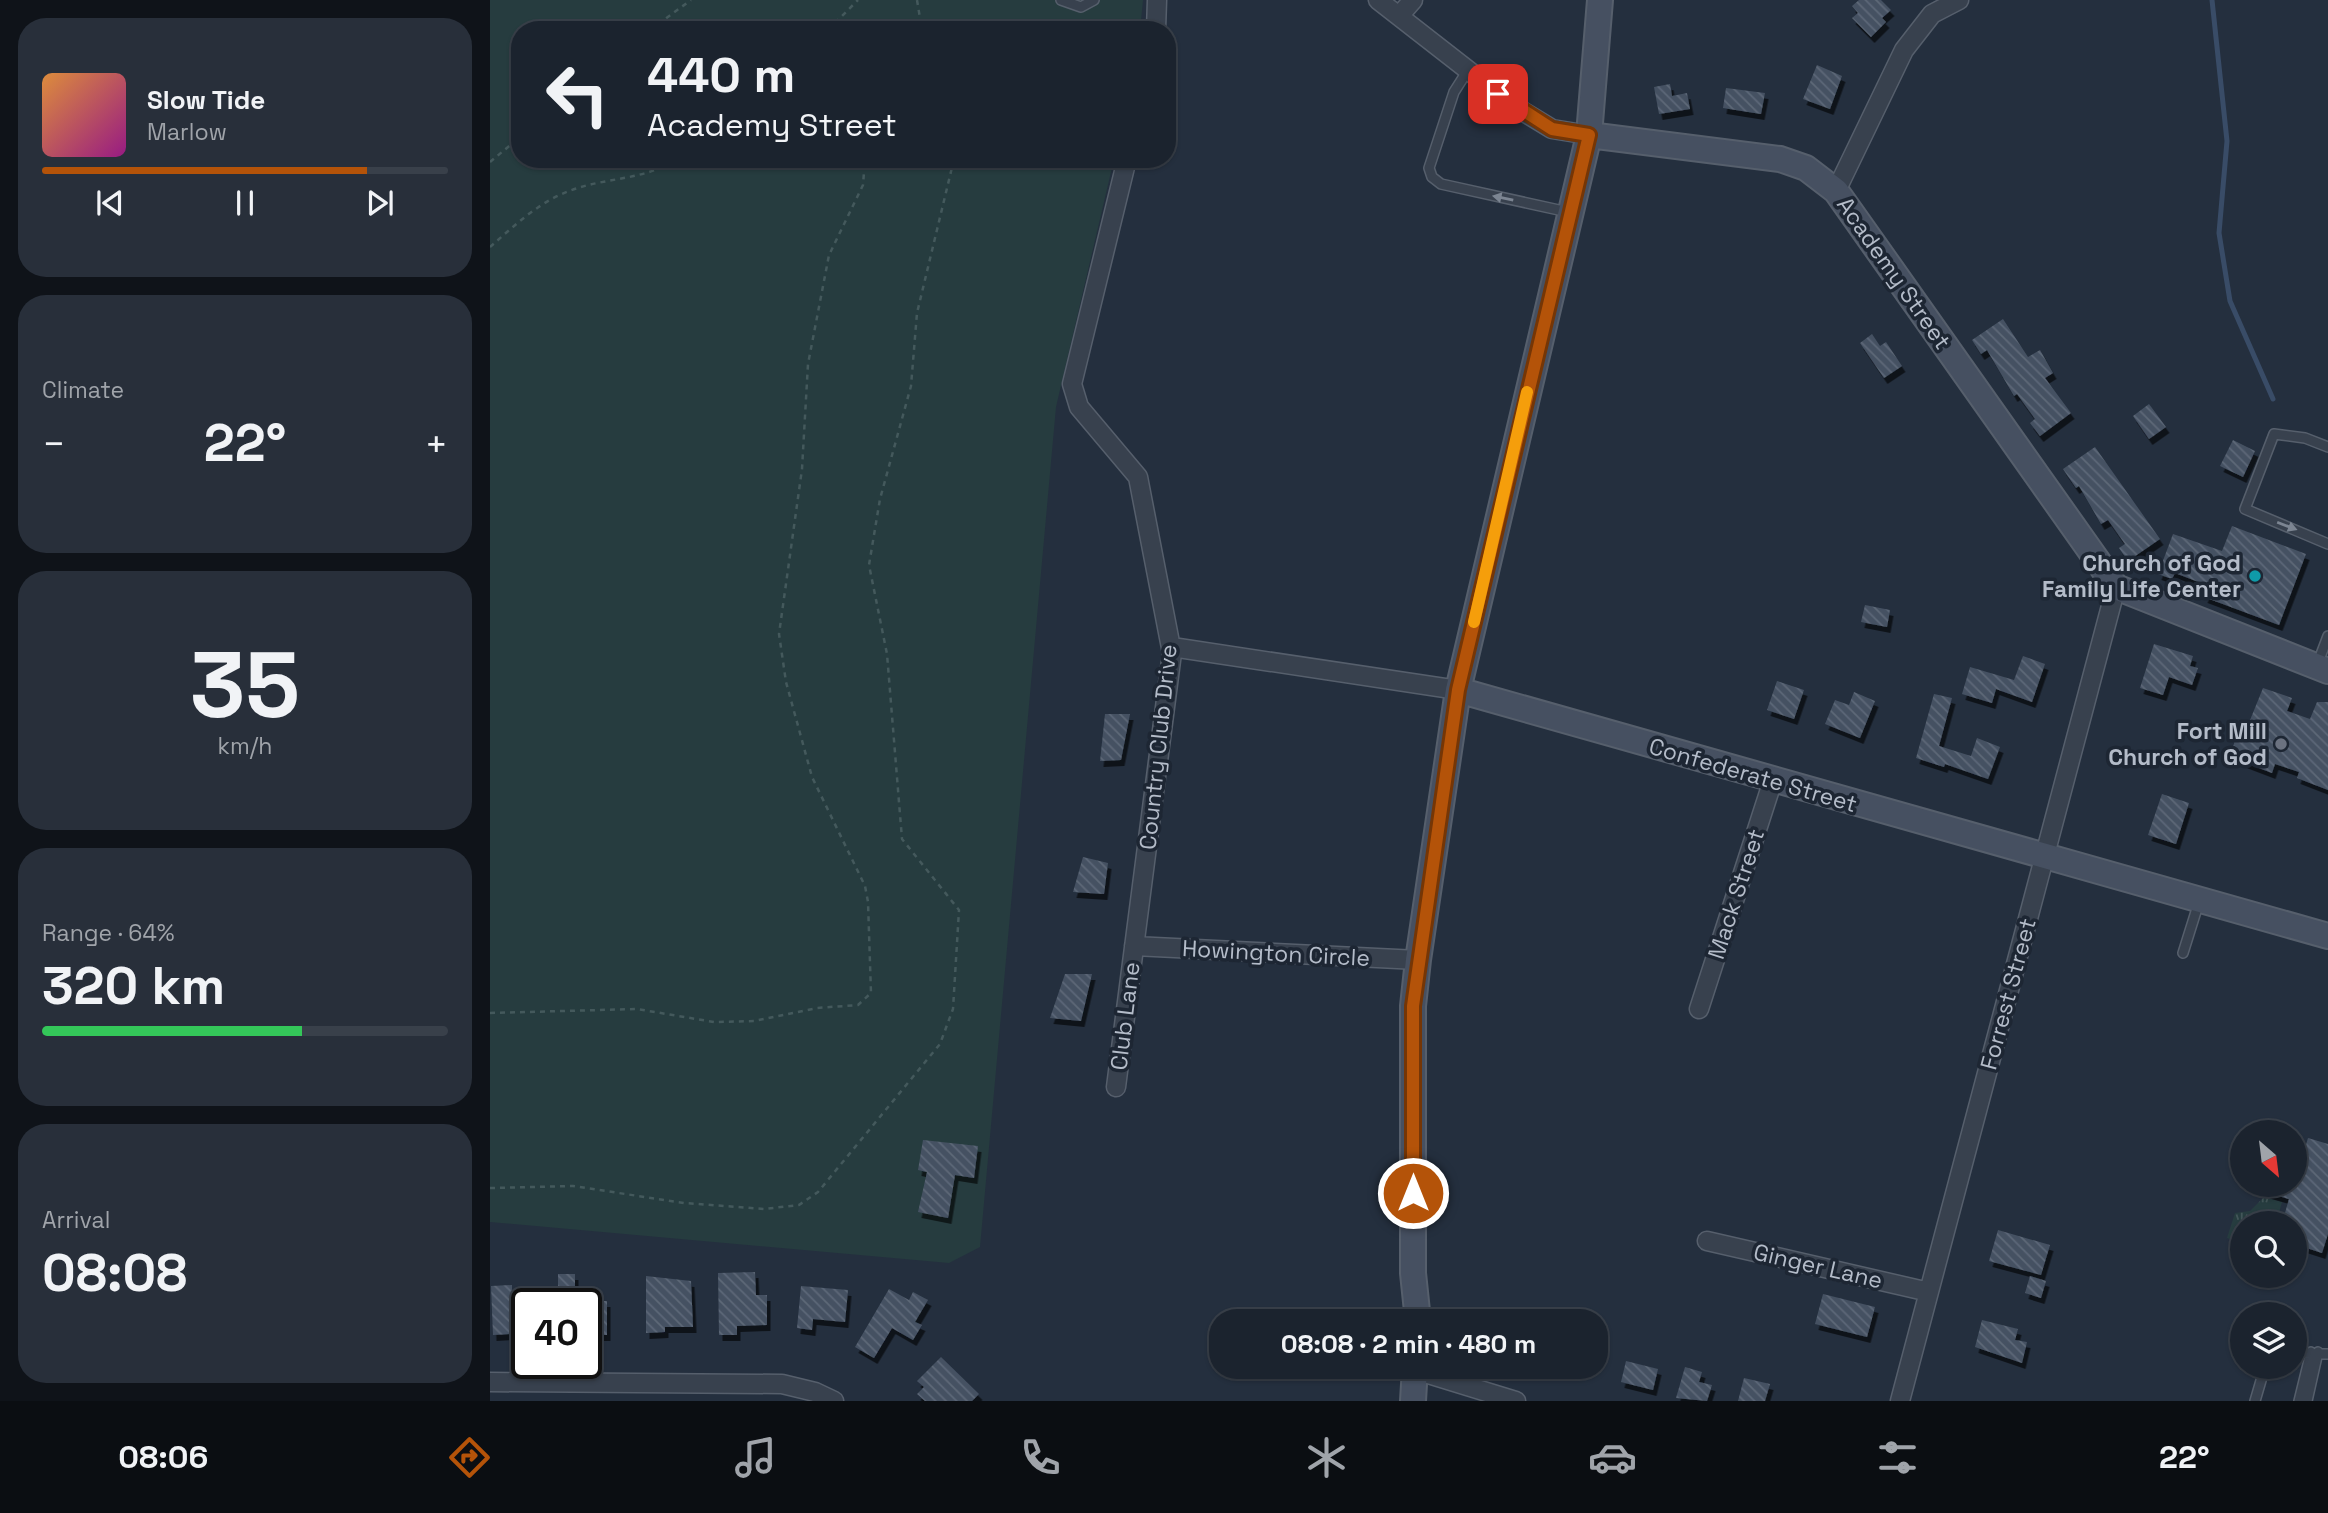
<!DOCTYPE html>
<meta charset="utf-8">
<style>
:root{--surface:#1b232e;--page:#282f3a;--text:#f1f3f6;--muted:#a0a4aa;--line:#39404a;--accent:#b45309}
body{margin:0;font-family:"Space Grotesk",sans-serif;background:var(--page);color:var(--text);height:100vh;display:flex;flex-direction:column;font-size:26px;white-space:nowrap}
*{box-sizing:border-box;margin:0}
p{font-size:23px;color:var(--muted)}
.icon{flex:none;width:38px;height:38px;fill:none;stroke:currentColor;stroke-width:2;stroke-linecap:round;stroke-linejoin:round}
.map{position:relative;flex:1;overflow:hidden}
.panel{display:flex;flex-direction:column;gap:18px;padding:18px;background:#0f1319;width:490px}
.panel>*{flex:none}
.banner{position:absolute;left:21px;top:21px;width:665px;height:147px;border-radius:28px;box-shadow:0 2px 5px #0004,0 0 0 2px var(--line);background:#1b232e;color:var(--text);overflow:hidden}
.needle{width:46px;rotate:152deg}
.buttons{position:absolute;left:1740px;top:1120px;display:grid;gap:14px}
.buttons a{display:grid;place-items:center;width:77px;height:77px;border-radius:50%;background:var(--surface);box-shadow:0 2px 5px #0004,0 0 0 2px var(--line);font-size:35px}
.speed{position:absolute;left:21px;top:1288px;display:flex;gap:14px;font-size:35px;font-weight:700;text-align:center}
.speed>*{display:grid;place-content:center;width:91px;height:91px;border-radius:50%;background:var(--surface);box-shadow:0 2px 5px #0004,0 0 0 2px var(--line);line-height:1}
.speed .limit{border:4px solid #111;border-radius:10px;background:#fff;color:#111}
.pin{position:absolute;display:grid;place-items:center;width:60px;height:60px;color:#fff;margin:-30px;border-radius:14px;box-shadow:0 4px 10px #0006}
.me{position:absolute;width:77px;margin:-38px;rotate:0deg;stroke-linejoin:round;filter:drop-shadow(0 0 5px #0008)}
.turn{display:flex;align-items:center;gap:24px;height:147px;padding:0 21px;font-size:32px}
.turn .icon{width:91px;height:91px;stroke-width:2.5}
.turn b{display:block;font-size:49px;line-height:60px}
.big{font-size:52px;font-weight:600;line-height:1.1}
.panel .widget{flex:1;display:flex;flex-direction:column;justify-content:center;gap:10px;min-width:0;padding:0 24px;border-radius:28px;background:var(--page)}
.panel .dial{align-items:center;gap:0}
.dial b{font-size:91px;line-height:1}
.song{display:flex;align-items:center;gap:21px}
.cover{width:84px;height:84px;border-radius:10px;background:linear-gradient(135deg,hsl(30 70% 55%),hsl(310 70% 35%))}
.played{height:7px;border-radius:4px;background:linear-gradient(90deg,var(--accent) 80%,var(--line) 80%)}
.keys{display:flex;justify-content:space-around;direction:ltr}
.heat{display:flex;justify-content:space-between;align-items:center;font-size:38px;direction:ltr}
.charge{height:10px;border-radius:5px;background:linear-gradient(90deg,#34c759 64%,var(--line) 0)}
.trip{position:absolute;left:719px;top:1309px;width:399px;height:70px;border-radius:28px;background:var(--surface);box-shadow:0 2px 5px #0004,0 0 0 2px var(--line);font-weight:600;line-height:70px;text-align:center}
.dock{display:flex;height:112px;justify-content:space-around;align-items:center;background:#0b0e12;color:var(--muted)}
.dock .icon{width:49px;height:49px}
.dock .active{color:var(--accent)}
.dock b{font-size:32px;color:var(--text)}
main{display:flex;flex:1;min-height:0}
.map>svg:first-child{display:block}
.grass{fill:#263c3f}
.park{fill:url(#park-tufts)}
.lines{fill:none;stroke-linecap:round;stroke-linejoin:round}
.stream{stroke:#394c67;stroke-width:5}
.building{fill:url(#building-back-hatch);filter:url(#shadow)}
.lane-casing{stroke:#565f6c;stroke-width:12}
.street-casing{stroke:#565f6c;stroke-width:21}
.secondary-casing{stroke:#565f6c;stroke-width:28}
.path{stroke:#44595c;stroke-width:2.5;stroke-dasharray:5 5;stroke-linecap:butt}
.lane{stroke:#38414e;stroke-width:9}
.street{stroke:#38414e;stroke-width:18}
.secondary{stroke:#465061;stroke-width:24}
.oneway{fill:#7c8592}
.route-casing{stroke:#753606;stroke-width:18}
.route{stroke:#b45309;stroke-width:12}
.slow{stroke:#f59e0b;stroke-width:12}
.culture-dot{fill:#0f9aa8;stroke:#1d2633;stroke-width:2.5}
.worship-dot{fill:#6b7280;stroke:#1d2633;stroke-width:2.5}
.labels{text-anchor:middle;dominant-baseline:central;stroke-width:7;stroke-linejoin:round;paint-order:stroke}
.street-label{font-size:23px;fill:#b4bcc9;stroke:#1d2633}
.poi-label{font-size:23px;font-weight:bold;fill:#b4bcc9;stroke:#1d2633;text-anchor:end}
</style>
<main>
<section class="panel">
<div class="widget">
<div class="song"><i class="cover"></i><div><b>Slow Tide</b><p>Marlow</p></div></div>
<div class="played"></div>
<div class="keys"><svg class="icon" aria-label="previous" viewBox="0 0 24 24"><path d="M18 5L8 12l10 7zM5 5v14"/></svg><svg class="icon" aria-label="pause" viewBox="0 0 24 24"><path d="M8 5v14M16 5v14"/></svg><svg class="icon" aria-label="next" viewBox="0 0 24 24"><path d="M6 5l10 7-10 7zM19 5v14"/></svg></div>
</div>
<div class="widget"><p>Climate</p>
<div class="heat"><a>−</a><b class="big">22°</b><a>+</a></div>
</div>
<div class="widget dial"><b>35</b><p>km/h</p></div>
<div class="widget"><p>Range · 64%</p><b class="big">320 km</b><div class="charge"></div></div>
<div class="widget"><p>Arrival</p><b class="big">08:08</b></div>
</section>
<div class="map">
<svg width="1838" height="1401" viewBox="0 0 1838 1401">
<defs>
<pattern id="park-tufts" width="24" height="20" patternUnits="userSpaceOnUse" patternTransform="scale(1.75)"><rect width="24" height="20" fill="#263c3f"/><path d="M3 7l-1-3M5 7V3M7 7l1-3M15 17l-1-3M17 17v-4M19 17l1-3" fill="none" stroke="#435659"/></pattern>
<pattern id="building-back-hatch" width="6" height="6" patternUnits="userSpaceOnUse" patternTransform="scale(1.75)"><rect width="6" height="6" fill="#455162"/><path d="M-1 5l2 2M0 0l6 6M5-1l2 2" fill="none" stroke="#5d6877"/></pattern>
<filter id="shadow"><feDropShadow dx="3.5" dy="6" stdDeviation="0" flood-color="#0009"/></filter>
</defs>
<rect width="100%" height="100%" fill="#242f3e"/>
<!-- grass -->
<path class="grass" d="M0 0H653L650 30H30V159H624L566 407 490 1247 459 1263 0 1222Z"/>
<!-- park -->
<path class="park" d="M1774 1197 1792 1202 1786 1223H1752V1242L1737 1238 1745 1213 1760 1211Z"/>
<g class="lines">
<!-- stream -->
<path class="stream" d="M1722 0 1737 141 1729 233 1740 301 1783 399"/>
</g>
<!-- building -->
<path class="building" d="M1369 0H1391L1401 10 1392 18 1396 22 1381 37 1362 18 1368 13 1362 6Z
M1327 65 1352 76 1340 109 1313 99Z
M1180 84 1182 96 1197 93 1200 109 1169 114 1164 87Z
M1236 88 1275 93 1271 114 1233 108Z
M1513 319 1538 357 1550 350 1563 373 1555 378 1581 413 1550 436 1540 423 1545 419 1527 394 1524 396 1497 350 1491 354 1482 340Z
M1382 334 1390 346 1396 342 1412 366 1394 378 1370 343Z
M1659 404 1676 427 1659 439 1643 416Z
M1743 440 1765 451 1753 477 1730 466Z
M1605 447 1670 539 1638 561 1629 548 1635 544 1618 520 1611 524 1589 486 1586 488 1573 469Z
M1742 526 1816 554 1789 625 1714 597 1719 586 1685 573 1682 579 1668 574 1683 534 1732 551Z
M1375 605 1400 610 1397 627 1371 622Z
M1664 644 1703 656 1700 666 1708 668 1702 685 1679 677 1673 695 1650 688Z
M1533 656 1555 664 1542 702 1506 689 1502 703 1472 694 1480 667 1524 680Z
M1287 681 1314 690 1304 719 1277 710Z
M1773 688 1802 698 1797 711 1820 719 1827 702H1838V790L1807 778 1809 772 1785 764 1782 773 1740 757 1749 727 1756 730Z
M1364 692 1385 701 1370 738 1335 724 1345 700 1359 705Z
M1444 694 1462 698 1449 746 1481 756 1487 738 1510 747 1498 779 1455 764 1454 767 1426 758Z
M615 714H640L631 760 610 761Z
M1672 794 1699 803 1686 844 1658 835Z
M593 857 618 863 614 894 583 892Z
M575 974H602L591 1021 560 1018Z
M1818 1138 1838 1144V1234L1832 1253 1804 1244V1223H1792L1799 1199 1761 1188 1762 1185H1804V1159L1811 1161Z
M433 1140 488 1146 484 1178 465 1175 458 1218 428 1212 437 1172 428 1170Z
M1508 1230 1560 1245 1551 1275 1499 1261Z
M265 1272 266 1295H277V1325L247 1326V1335H229L228 1273Z
M68 1274H85V1304H37V1324H21V1334L3 1335 1 1286 22 1285V1290L68 1288Z
M156 1276 201 1281 203 1327H175V1332L156 1333Z
M1540 1276 1556 1281 1551 1298 1535 1293Z
M311 1286 358 1290 355 1322 323 1319 322 1330 307 1328Z
M399 1289 419 1300 423 1292 438 1300 425 1322 432 1325 423 1340 402 1328 384 1358 365 1347Z
M1333 1294 1385 1307 1377 1337 1325 1324Z
M96 1301H117V1335H96Z
M1492 1320 1528 1329 1525 1340 1537 1342 1532 1363 1485 1347Z
M451 1357 489 1394 482 1401H435L427 1394 434 1387 427 1381Z
M1136 1361 1168 1369 1163 1390 1131 1382Z
M1195 1367 1212 1372 1209 1382 1222 1385 1217 1401 1186 1398Z
M1254 1378 1280 1384 1275 1401H1248Z"/>
<g class="lines">
<defs>
<path id="lane" d="M571 0 591 7 604 0
M978 70 964 92 939 168 942 177 951 184 1078 212
M1838 447 1815 438 1784 434 1755 509 1838 544
M1827 665 1838 636
M1693 953 1709 902
M1804 1353 1838 1354
M1765 1401 1775 1367
M1809 1401 1821 1352
M1817 1401 1828 1352"/>
<path id="street" d="M888 0 1024 106 1062 129 1099 135
M909 16 923 0
M666 30 667 0
M1346 191 1414 50 1442 14 1469 0
M682 647 968 690
M644 946 928 960
M1209 1009 1283 780
M626 1087 682 653 648 477 589 407 582 384 637 159
M1217 1241 1439 1292
M925 1370 1026 1401
M0 1382 292 1384 325 1392 344 1401
M1410 1401 1626 587"/>
<path id="secondary" d="M1099 135 1290 159 1316 168 1346 191 1626 587 1838 671
M968 690 1838 936
M928 1321 923 1273V1006L928 960 968 690 1099 135 1110 0
M923 1401 925 1367"/>
</defs>
<!-- lane casing -->
<use href="#lane" class="lane-casing"/>
<!-- street casing -->
<use href="#street" class="street-casing"/>
<!-- secondary casing -->
<use href="#secondary" class="secondary-casing"/>
<!-- path -->
<path class="path" d="M427 0 432 30
M160 30 201 0
M338 30 368 0
M0 162 30 137
M0 247C24 226 49 202 79 191 115 177 154 181 187 159
M0 1013 147 1009 224 1022 264 1021 327 1008 368 1005 381 993 378 902 375 886 322 777 296 682 289 634 312 469 318 364 339 255 373 185 375 159
M0 1188 83 1186 194 1203 274 1209 309 1205 328 1192 450 1044 463 1009 469 910 412 839 397 654 379 565 390 499 421 386 427 313 464 159"/>
<!-- lane -->
<use href="#lane" class="lane"/>
<!-- street -->
<use href="#street" class="street"/>
<!-- secondary -->
<use href="#secondary" class="secondary"/>
</g>
<!-- one-way arrows -->
<defs><path id="oneway-solid" d="M-6-.8H1V-3.2L6.5 0L1 3.2V.8H-6Z" transform="scale(1.75)"/></defs>
<g class="oneway">
<use href="#oneway-solid" transform="translate(1013 198) rotate(-168)"/>
<use href="#oneway-solid" transform="translate(1797 526) rotate(21)"/>
</g>
<g class="lines">
<defs>
<path id="route" d="M923 1193V1006L968 690 1099 135 1062 129 1008 94"/>
</defs>
<!-- route casing -->
<use href="#route" class="route-casing"/>
<!-- route -->
<use href="#route" class="route"/>
<!-- slow -->
<path class="slow" d="M984 622 1037 392"/>
</g>
<!-- markers -->
<circle class="culture-dot" cx="1765" cy="576" r="7"/>
<circle class="worship-dot" cx="1791" cy="744" r="7"/>
<g class="labels">
<!-- street labels -->
<g class="street-label">
<text transform="translate(1404 273) rotate(55)">Academy Street</text>
<text transform="translate(668 747) rotate(-84)">Country Club Drive</text>
<text transform="translate(1263 775) rotate(16)">Confederate Street</text>
<text transform="translate(1246 894) rotate(-72)">Mack Street</text>
<text transform="translate(786 953) rotate(3)">Howington Circle</text>
<text transform="translate(1518 994) rotate(-75)">Forrest Street</text>
<text transform="translate(635 1016) rotate(-83)">Club Lane</text>
<text transform="translate(1328 1266) rotate(13)">Ginger Lane</text>
</g>
<!-- poi labels -->
<g class="poi-label">
<text x="1751" y="563">Church of God<tspan x="1751" dy="26">Family Life Center</tspan></text>
<text x="1777" y="731">Fort Mill<tspan x="1777" dy="26">Church of God</tspan></text>
</g>
</g>
</svg>
<div class="buttons">
<a><svg class="needle" viewBox="-14 -14 28 28"><path d="M0-13l5 13h-10z" fill="#e53935"/><path d="M0 13l5-13h-10z" fill="#a0a4aa"/></svg></a>
<a><svg class="icon" aria-label="search" viewBox="0 0 24 24"><circle cx="10" cy="10" r="6"/><path d="M15 15l6 6"/></svg></a>
<a><svg class="icon" aria-label="layers" viewBox="0 0 24 24"><path d="M12 4l9 5-9 5-9-5zM3 14l9 5 9-5"/></svg></a>
</div>
<div class="speed"><div class="limit">40</div></div>
<div class="pin" style="left:1008px;top:94px;background:#d93025"><svg class="icon" aria-label="arrive" viewBox="0 0 24 24"><path d="M6 21V4h12l-3 4 3 4H6"/></svg></div>
<svg class="me" style="left:923px;top:1193px" viewBox="-20 -20 40 40"><circle r="17" fill="#b45309" stroke="#fff" stroke-width="3"/><path d="M0-11L8 9 0 5-8 9z" fill="#fff"/></svg>
<div class="trip">08:08 · 2 min · 480 m</div>
<div class="banner">
<div class="turn"><svg class="icon" aria-label="left" viewBox="0 0 24 24"><path d="M17 20v-9H6M10 6l-5 5 5 5"/></svg><div><b>440 m</b>Academy Street</div></div>
</div>
</div>
</main>
<nav class="dock">
<b>08:06</b>
<svg class="icon active" aria-label="directions" viewBox="0 0 24 24"><path d="M12 3l9 9-9 9-9-9zM9 14v-3h6M13 9l2 2-2 2"/></svg>
<svg class="icon" aria-label="music" viewBox="0 0 24 24"><path d="M9 18V5l10-2v13"/><circle cx="6" cy="18" r="3"/><circle cx="16" cy="16" r="3"/></svg>
<svg class="icon" aria-label="phone" viewBox="0 0 24 24"><path d="M5 4h4l2 5-3 2q2 4 5 5l2-3 5 2v4C11 20 4 13 5 4z"/></svg>
<svg class="icon" aria-label="climate" viewBox="0 0 24 24"><path d="M12 3v18M4 7l16 10M4 17L20 7"/></svg>
<svg class="icon" aria-label="car" viewBox="0 0 24 24"><path d="M5 17H2v-5l4-1 3-4h7l3 4 3 1v5h-3M9 17h6M6 11h13"/><circle cx="7" cy="17" r="2"/><circle cx="17" cy="17" r="2"/></svg>
<svg class="icon" aria-label="filters" viewBox="0 0 24 24"><path d="M4 7h16M4 17h16"/><circle cx="9" cy="7" r="2"/><circle cx="15" cy="17" r="2"/></svg>
<b>22°</b>
</nav>
